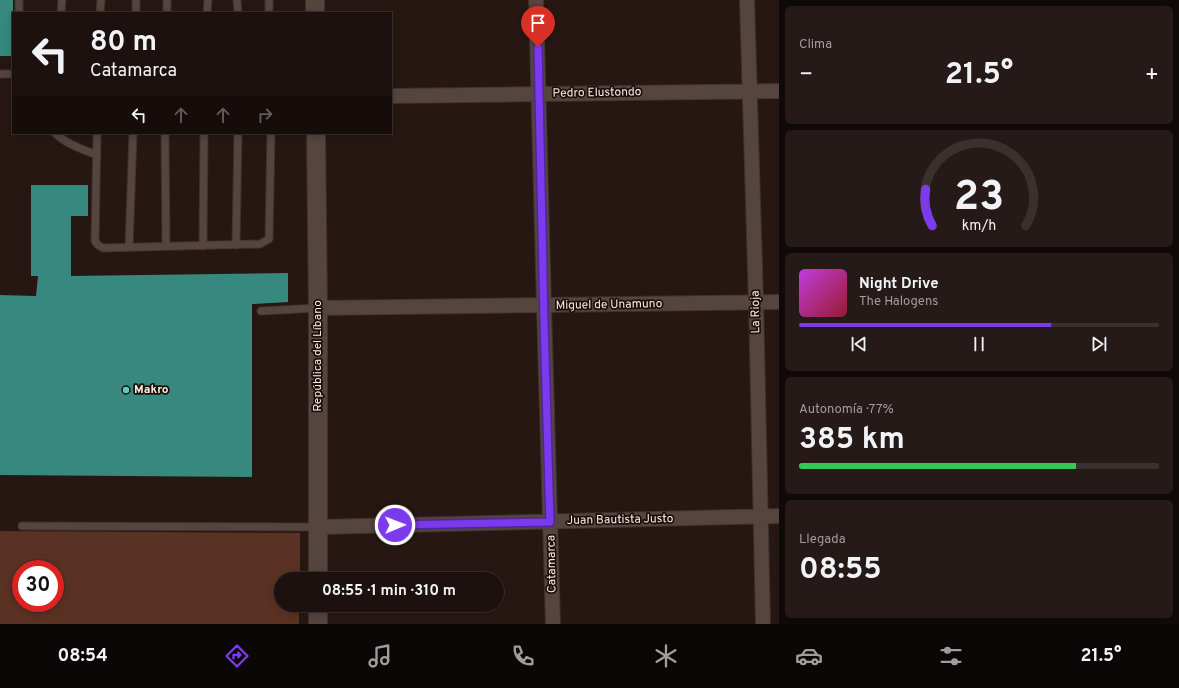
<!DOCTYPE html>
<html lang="es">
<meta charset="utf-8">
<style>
:root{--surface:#1c110e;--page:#251a17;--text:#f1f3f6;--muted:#a09d9e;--line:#3a312e;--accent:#7c3aed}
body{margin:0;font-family:Overpass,sans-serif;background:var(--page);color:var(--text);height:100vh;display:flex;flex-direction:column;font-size:15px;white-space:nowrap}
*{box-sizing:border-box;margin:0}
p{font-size:13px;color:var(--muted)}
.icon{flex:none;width:22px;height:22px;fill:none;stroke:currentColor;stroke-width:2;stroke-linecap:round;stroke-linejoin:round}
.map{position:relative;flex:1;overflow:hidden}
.side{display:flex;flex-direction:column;gap:6px;padding:6px;background:#0f0908;width:400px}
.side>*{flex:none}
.top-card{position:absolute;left:12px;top:12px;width:380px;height:122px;border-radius:0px;box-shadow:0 2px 10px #0003,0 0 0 1px var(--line);background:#1c110e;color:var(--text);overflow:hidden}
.speed{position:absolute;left:12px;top:560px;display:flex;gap:8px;font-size:20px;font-weight:700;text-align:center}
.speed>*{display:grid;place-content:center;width:52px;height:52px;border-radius:50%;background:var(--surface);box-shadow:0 2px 10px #0003,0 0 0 1px var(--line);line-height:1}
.speed .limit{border:6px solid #d22;background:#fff;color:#111}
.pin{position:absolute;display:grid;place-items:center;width:34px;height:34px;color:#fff;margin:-41px -17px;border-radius:50% 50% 50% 0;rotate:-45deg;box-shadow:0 0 4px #0007}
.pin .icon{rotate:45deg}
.me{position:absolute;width:44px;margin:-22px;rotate:89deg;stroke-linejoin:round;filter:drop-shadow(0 0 3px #0008)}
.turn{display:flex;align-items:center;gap:14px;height:84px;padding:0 12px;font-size:18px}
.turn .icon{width:52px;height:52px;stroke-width:2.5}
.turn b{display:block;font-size:28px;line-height:34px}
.lanes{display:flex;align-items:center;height:38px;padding:0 12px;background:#0003;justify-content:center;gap:20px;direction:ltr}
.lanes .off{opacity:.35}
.big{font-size:30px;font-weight:700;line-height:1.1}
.side .tile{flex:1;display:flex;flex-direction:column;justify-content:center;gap:6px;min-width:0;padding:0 14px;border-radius:6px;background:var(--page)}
.side .dial{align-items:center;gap:0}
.dial svg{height:104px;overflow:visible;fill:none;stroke:var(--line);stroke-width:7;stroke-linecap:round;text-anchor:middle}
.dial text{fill:var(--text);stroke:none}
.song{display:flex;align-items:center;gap:12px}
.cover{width:48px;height:48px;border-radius:6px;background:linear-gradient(135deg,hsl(290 70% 55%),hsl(350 70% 35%))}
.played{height:4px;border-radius:2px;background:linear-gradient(90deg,var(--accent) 70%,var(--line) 70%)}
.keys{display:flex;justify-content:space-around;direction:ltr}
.heat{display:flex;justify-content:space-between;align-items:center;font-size:22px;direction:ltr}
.charge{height:6px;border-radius:3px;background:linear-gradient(90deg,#34c759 77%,var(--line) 0)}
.trip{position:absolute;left:274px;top:572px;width:230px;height:40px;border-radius:20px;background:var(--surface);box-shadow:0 2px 10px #0003,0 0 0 1px var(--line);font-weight:700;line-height:40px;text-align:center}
.menu{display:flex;height:64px;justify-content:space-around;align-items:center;background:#0b0706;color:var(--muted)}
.menu .icon{width:28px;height:28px}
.menu .selected{color:var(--accent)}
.menu b{font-size:18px;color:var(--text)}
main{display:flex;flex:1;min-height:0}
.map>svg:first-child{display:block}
.green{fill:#5a3223;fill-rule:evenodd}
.building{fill:#37897f}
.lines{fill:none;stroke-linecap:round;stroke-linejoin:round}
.service-casing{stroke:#3d3230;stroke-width:9}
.minor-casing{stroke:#3d3230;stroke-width:16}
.tertiary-casing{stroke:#3d3230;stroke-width:20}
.service{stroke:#56453f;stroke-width:7}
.minor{stroke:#56453f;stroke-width:14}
.tertiary{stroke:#56453f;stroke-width:18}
.route-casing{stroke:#51269a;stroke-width:10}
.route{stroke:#7c3aed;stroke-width:7}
.poi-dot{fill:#59cebf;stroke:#1c0e09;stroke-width:1.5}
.labels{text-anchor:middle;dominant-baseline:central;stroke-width:3.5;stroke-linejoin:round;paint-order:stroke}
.street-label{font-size:12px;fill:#f7ece9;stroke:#1c0e09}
.poi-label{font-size:12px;font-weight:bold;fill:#f7ece9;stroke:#1c0e09;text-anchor:start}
</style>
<main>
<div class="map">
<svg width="779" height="624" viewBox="0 0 779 624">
<rect width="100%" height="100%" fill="#261712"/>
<!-- green -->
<path class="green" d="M0 531 300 533V579H281V605H299V624H0ZM21 569H55V603H21Z"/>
<!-- building -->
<path class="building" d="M0 0H13V56H0Z
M31 185H88V216H71V276L288 273V302L252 304V477L0 475V295L36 296 38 276H31Z"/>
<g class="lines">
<defs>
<path id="service" d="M237 0 238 13
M19 13V0
M61 13 62 0
M100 13 101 0
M136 13V0
M167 13V0
M207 13 208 0
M269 13V0
M0 74H13
M55 133C66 144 82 149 97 155
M97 133 95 241 98 245 103 248 260 244 269 239 271 133
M165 133 166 246
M236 245 238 133
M203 246 204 133
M129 247 133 133
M261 311 318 308
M22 526 317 527"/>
<path id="minor" d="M536 0 544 306 553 624
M747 0 756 302 763 624
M391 96 779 91
M318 308 779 302
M318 527 779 516"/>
<path id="tertiary" d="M315 0V13
M316 133 318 308V579
M318 605V624"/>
</defs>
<!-- service casing -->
<use href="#service" class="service-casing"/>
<!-- minor casing -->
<use href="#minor" class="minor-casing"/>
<!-- tertiary casing -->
<use href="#tertiary" class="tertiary-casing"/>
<!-- service -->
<use href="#service" class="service"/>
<!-- minor -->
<use href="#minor" class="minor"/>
<!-- tertiary -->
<use href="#tertiary" class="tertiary"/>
</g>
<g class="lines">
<defs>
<path id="route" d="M395 525 550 522 544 321 538 47"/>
</defs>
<!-- route casing -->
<use href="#route" class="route-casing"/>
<!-- route -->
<use href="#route" class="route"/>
</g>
<!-- markers -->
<circle class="poi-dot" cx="126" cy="390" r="4"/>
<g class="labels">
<!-- street labels -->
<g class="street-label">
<text transform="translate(597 93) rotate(-1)">Pedro Elustondo</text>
<text transform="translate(609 305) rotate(-1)">Miguel de Unamuno</text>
<text transform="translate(756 312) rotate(-91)">La Rioja</text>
<text transform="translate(318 356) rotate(-90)">República del Líbano</text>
<text transform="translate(620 520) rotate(-1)">Juan Bautista Justo</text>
<text transform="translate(552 564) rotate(-91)">Catamarca</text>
</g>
<!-- poi labels -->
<g class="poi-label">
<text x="134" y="390">Makro</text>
</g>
</g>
</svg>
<div class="speed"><div class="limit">30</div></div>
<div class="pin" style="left:538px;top:47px;background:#d93025"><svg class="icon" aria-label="arrive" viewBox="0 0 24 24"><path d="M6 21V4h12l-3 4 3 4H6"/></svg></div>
<svg class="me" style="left:395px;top:525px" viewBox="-20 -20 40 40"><circle r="17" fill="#7c3aed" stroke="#fff" stroke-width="3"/><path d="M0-11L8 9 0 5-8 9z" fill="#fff"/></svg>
<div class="trip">08:55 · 1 min · 310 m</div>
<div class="top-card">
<div class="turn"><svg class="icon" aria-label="left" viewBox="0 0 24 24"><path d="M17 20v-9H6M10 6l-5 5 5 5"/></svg><div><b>80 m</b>Catamarca</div></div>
<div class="lanes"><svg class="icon" aria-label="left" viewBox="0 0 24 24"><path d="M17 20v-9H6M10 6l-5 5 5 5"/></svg><svg class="icon off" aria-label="ahead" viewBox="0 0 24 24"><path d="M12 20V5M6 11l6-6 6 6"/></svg><svg class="icon off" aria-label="ahead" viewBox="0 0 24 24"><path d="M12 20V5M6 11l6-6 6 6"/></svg><svg class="icon off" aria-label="right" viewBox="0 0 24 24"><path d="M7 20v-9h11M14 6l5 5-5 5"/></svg></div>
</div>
</div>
<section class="side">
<div class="tile"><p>Clima</p>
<div class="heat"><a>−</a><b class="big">21.5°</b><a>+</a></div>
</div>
<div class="tile dial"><svg viewBox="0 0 100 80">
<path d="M14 69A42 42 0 1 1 86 69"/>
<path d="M14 69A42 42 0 0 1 9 41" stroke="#7c3aed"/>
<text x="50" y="56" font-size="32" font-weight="700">23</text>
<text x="50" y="72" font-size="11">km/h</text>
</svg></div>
<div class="tile">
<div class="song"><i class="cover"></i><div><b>Night Drive</b><p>The Halogens</p></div></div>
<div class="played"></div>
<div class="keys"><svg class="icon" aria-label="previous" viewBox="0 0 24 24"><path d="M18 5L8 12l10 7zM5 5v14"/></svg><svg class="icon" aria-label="pause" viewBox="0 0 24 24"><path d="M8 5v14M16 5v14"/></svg><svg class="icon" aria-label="next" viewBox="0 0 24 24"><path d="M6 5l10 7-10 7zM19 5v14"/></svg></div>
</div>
<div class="tile"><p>Autonomía · 77%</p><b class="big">385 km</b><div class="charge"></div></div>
<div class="tile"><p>Llegada</p><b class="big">08:55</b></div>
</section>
</main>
<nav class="menu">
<b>08:54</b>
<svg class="icon selected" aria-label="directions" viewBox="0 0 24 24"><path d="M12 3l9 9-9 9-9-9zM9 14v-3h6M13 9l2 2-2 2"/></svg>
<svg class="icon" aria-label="music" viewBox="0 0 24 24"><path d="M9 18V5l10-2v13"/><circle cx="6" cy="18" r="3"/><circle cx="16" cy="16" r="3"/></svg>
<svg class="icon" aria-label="phone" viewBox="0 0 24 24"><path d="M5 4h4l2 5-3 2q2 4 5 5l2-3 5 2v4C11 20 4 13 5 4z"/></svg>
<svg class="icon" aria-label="climate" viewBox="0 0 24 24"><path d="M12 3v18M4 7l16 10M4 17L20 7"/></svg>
<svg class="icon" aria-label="car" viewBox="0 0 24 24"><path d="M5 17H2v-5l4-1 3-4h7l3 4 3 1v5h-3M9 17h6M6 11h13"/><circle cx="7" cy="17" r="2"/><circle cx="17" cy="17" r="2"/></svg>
<svg class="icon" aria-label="filters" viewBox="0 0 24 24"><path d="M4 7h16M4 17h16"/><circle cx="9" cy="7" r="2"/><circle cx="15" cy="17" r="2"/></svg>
<b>21.5°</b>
</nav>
